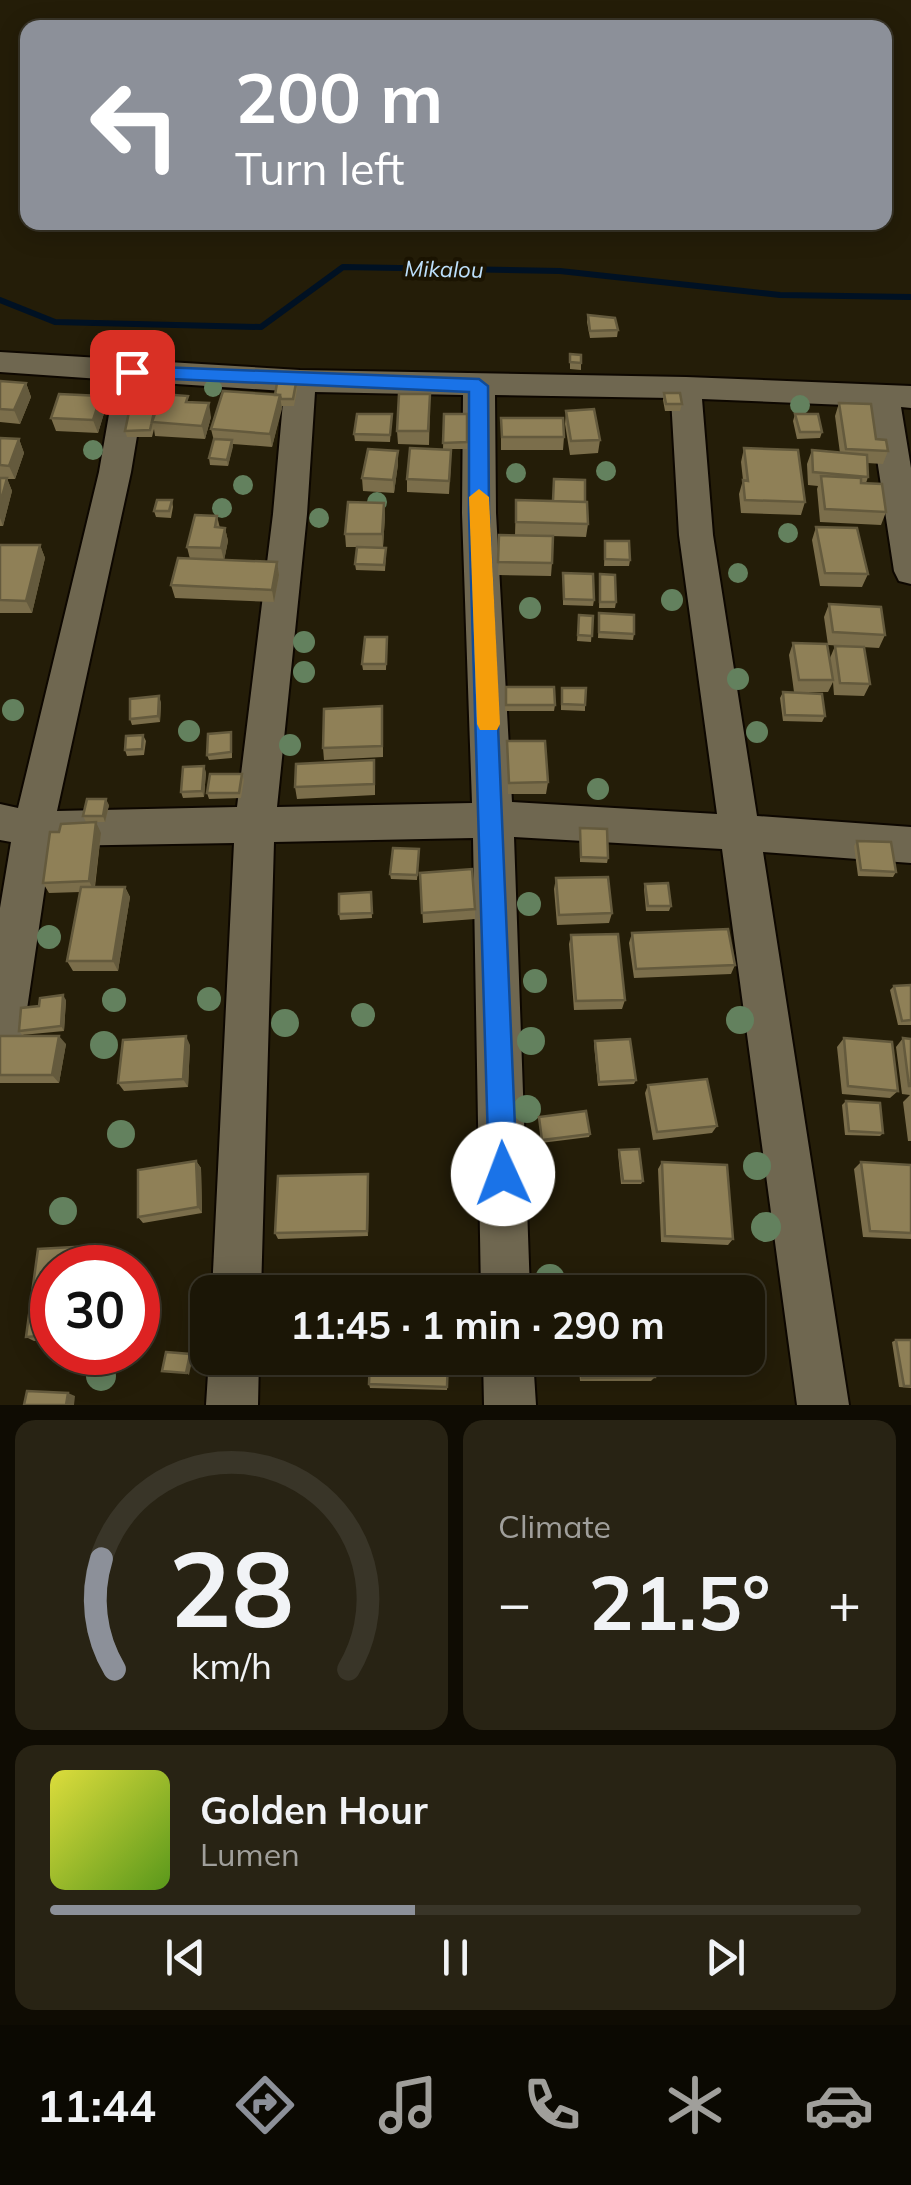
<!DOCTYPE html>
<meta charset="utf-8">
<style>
:root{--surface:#1b1606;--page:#282314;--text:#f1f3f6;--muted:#a09f9b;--line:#393528;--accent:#8c9099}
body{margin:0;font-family:Mulish,sans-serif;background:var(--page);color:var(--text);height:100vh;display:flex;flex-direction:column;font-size:38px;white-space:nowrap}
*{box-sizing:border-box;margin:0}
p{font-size:32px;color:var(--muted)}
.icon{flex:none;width:55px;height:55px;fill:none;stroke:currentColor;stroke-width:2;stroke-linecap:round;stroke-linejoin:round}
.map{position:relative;height:1405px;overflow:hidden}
.side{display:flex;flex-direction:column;gap:15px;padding:15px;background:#0f0c03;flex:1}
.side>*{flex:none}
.banner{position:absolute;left:20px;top:20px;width:872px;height:210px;border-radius:20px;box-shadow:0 5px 25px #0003,0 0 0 2px var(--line);background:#8c9099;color:#fff;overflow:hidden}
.speed{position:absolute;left:30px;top:1245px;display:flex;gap:20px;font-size:50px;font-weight:700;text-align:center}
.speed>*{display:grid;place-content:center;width:130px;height:130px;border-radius:50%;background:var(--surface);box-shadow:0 5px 25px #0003,0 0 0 2px var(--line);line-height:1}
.speed .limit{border:15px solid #d22;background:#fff;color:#111}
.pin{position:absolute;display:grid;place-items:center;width:85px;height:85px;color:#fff;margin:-42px;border-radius:20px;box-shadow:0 5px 15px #0006}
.me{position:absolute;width:110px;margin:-55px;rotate:358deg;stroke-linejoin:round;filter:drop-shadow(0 0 8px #0008)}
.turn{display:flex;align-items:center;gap:35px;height:210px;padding:0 50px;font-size:45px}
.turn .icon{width:130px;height:130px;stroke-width:2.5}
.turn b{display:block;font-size:70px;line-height:85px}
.big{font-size:75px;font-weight:700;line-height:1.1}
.side .card{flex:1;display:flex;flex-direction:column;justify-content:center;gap:15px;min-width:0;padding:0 35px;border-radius:20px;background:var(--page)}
.side .dial{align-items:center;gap:0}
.dial svg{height:260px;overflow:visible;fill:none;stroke:var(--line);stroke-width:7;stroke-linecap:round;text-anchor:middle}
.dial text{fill:var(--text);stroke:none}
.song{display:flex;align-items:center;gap:30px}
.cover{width:120px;height:120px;border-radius:15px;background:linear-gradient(135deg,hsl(60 70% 55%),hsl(90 70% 35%))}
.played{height:10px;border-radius:5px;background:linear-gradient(90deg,var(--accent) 45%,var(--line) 45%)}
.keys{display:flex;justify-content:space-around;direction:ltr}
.heat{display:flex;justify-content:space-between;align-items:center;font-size:55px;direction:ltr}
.side .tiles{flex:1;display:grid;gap:15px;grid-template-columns:1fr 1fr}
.card:last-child{grid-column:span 2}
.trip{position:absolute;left:190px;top:1275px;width:575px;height:100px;border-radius:20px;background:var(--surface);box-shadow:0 5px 25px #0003,0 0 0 2px var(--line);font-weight:700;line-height:100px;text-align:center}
.dock{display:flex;height:160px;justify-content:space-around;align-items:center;background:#0b0902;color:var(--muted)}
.dock .icon{width:70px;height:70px}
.dock .active{color:var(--accent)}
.dock b{font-size:45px;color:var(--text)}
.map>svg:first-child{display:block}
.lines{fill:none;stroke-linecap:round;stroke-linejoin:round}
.stream{stroke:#001123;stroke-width:6}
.minor-casing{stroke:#0d0700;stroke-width:4}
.minor{fill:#6f6750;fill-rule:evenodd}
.tree{fill:#63815e}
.wall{fill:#7b6e4b}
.shaded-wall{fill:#645a3d}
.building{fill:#8f8057;stroke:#645a3d;stroke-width:2.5}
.route{fill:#1a73e8;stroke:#114b97;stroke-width:2.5}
.slow{fill:#f59e0b}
.labels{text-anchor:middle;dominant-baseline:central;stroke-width:8;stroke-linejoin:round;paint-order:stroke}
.far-water-label{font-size:22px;font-style:italic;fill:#bde0fc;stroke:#1b1402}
</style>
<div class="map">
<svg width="911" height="1405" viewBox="0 0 911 1405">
<rect width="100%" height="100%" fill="#241d08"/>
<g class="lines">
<!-- stream -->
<path class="stream" d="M0 300 55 322 261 327 343 267 560 271 780 295 911 297"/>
<defs>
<path id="minor" d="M0 352 300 370 686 377 911 386V408L901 407 911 468V584L899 581 894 571 869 406 702 399 713 535 757 816 911 827V863L763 852 849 1405H797L722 849 514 837 530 1292H481L473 838 274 842 261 1292H212L234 843 51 846 22 1043 16 1058 0 1065V908L11 842 0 840V804L18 808 99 472 115 380 0 372ZM146 382 284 391 273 514 237 807 57 811 131 472ZM315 392 463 395 462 513 472 803 277 807 307 514ZM495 395 671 398 679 535 717 814 512 802 496 513Z
M209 1358H259L258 1405H206Z
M483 1358H533L536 1405H484Z"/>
</defs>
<!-- minor casing -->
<use href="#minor" class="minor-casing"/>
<!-- minor -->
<use href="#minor" class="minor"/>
</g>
<!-- trees -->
<g class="tree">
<circle cx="213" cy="388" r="9"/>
<circle cx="800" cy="405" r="10"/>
<circle cx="93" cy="450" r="10"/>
<circle cx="606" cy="471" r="10"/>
<circle cx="516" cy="473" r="10"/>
<circle cx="243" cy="485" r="10"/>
<circle cx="377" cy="502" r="10"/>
<circle cx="222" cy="508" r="10"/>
<circle cx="319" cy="518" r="10"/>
<circle cx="788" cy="533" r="10"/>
<circle cx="738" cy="573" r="10"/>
<circle cx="672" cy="600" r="11"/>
<circle cx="530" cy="608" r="11"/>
<circle cx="304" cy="642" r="11"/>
<circle cx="304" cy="672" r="11"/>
<circle cx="738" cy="679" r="11"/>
<circle cx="13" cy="710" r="11"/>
<circle cx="189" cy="731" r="11"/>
<circle cx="757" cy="732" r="11"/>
<circle cx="290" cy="745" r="11"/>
<circle cx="598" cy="789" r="11"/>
<circle cx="529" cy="904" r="12"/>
<circle cx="49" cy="937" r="12"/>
<circle cx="535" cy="981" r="12"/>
<circle cx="209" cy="999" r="12"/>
<circle cx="114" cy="1000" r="12"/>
<circle cx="363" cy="1015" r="12"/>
<circle cx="740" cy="1020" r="14"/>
<circle cx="285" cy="1023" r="14"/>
<circle cx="531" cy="1041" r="14"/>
<circle cx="104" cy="1045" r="14"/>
<circle cx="527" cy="1109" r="14"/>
<circle cx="121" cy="1134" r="14"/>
<circle cx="757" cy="1166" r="14"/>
<circle cx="63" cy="1211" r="14"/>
<circle cx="766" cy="1227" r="15"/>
<circle cx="550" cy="1279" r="15"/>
<circle cx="101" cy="1376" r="15"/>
</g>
<!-- wall -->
<path class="wall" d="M588 315 618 330 617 337 590 338 587 322Z
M570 354 581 363V370L570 369Z
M0 381 26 383 31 397 20 424 0 422Z
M296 383 297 390 294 406H282L272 447 233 444 228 466 210 465 209 458 214 441 211 429Z
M664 393 682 404 680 411H665L663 400Z
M101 396 105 410 98 433 56 431 51 418Z
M189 402 211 417 205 439 155 436 154 429 152 437H127L125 431 154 415Z
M839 403 888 451 883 464 867 463 868 477 866 483 886 512 881 525 820 522 817 489 818 486 808 485 807 464 812 450 840 453 835 416Z
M430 408 429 445 398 444 397 431Z
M566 411 600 440 598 453 570 455 565 424Z
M392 414 390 442 355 441 354 434Z
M444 414H467V449H445L451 463 449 494 407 492V479L443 449Z
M795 414 822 432 820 438 797 439 793 421Z
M501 418 564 437 563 450H501Z
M0 438 19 439 24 453 15 479H7L12 491 3 526H0Z
M744 448 805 502 801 515 741 513 739 494 743 480 741 462Z
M398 464 394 493 363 491 362 478Z
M172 500 173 507 171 518 156 517 154 511Z
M516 500 585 502 588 524 586 537 515 535Z
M384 503 385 516 383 547H346L345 534Z
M217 516 220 528H225L228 541 224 560 277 562 279 575 274 602 175 598 171 585 190 559 187 547Z
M816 527 868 574 862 587 820 586 812 540Z
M499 535 552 563 551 576 498 575Z
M605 541 630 560 629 566H604Z
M0 545H40L45 558 32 613H0Z
M386 554 385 571 356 570 355 564Z
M563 573 594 600 593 606 563 605Z
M600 574 616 602 615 608H599Z
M829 604 885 635 879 648 828 645 824 617Z
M599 613 634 634 633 640 598 638Z
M579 615 593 616 591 642 577 641Z
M387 637 386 670H363L362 664Z
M793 643 830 658 835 646 870 684 864 696 834 695 833 682 828 692H794L789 655Z
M506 687 555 705 554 711H505Z
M783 692 825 716 822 722 783 721 780 698Z
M561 694 585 705V711L561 710Z
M161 702 160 722 132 725 130 719Z
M383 718V757L324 760 323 748Z
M143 735 146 741 144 755 127 756 125 750Z
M232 738V758L209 760 207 755Z
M507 741 548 782 546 794H508Z
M375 771V795L297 799 295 787Z
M206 772 204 797 183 798 181 792Z
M242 774 244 780 241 798 209 799 207 793Z
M109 805 105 822H86L83 816Z
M580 828 608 858 607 863 580 862Z
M101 833 95 887H125L130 897 118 971H73L67 961 80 892 49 893 43 883Z
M857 841 896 872 893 877 858 876 854 846Z
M419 854 417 880 391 879 390 874Z
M420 873 475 909V919L423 923Z
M556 878 612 913 609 923 557 925 554 889Z
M645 884 671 906 669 911H646L644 889Z
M371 892 372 918 340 920 339 914Z
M632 933 735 965 731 974 634 978 629 943Z
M571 935 625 1000 622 1009 574 1010 569 944Z
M911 985V1025H898L890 990 894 986Z
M66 1000 64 1031 22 1035 19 1031 39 1006Z
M0 1036 66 1044 59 1083H0Z
M844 1038 898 1091 890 1098 842 1094 837 1047Z
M903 1038 911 1039V1141H908L903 1102 910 1095 902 1094 896 1047Z
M595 1041 636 1080 634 1084 598 1086 594 1045Z
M190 1045 188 1087 124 1091 118 1083Z
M648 1085 717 1126 712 1133 653 1140 645 1093Z
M846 1101 883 1133 880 1136 845 1135 842 1105Z
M539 1117 590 1134 589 1137 541 1143Z
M619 1150 643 1181 641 1184H621L618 1153Z
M196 1161 201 1168 202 1213 143 1223 138 1217Z
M662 1162 733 1239 728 1245 661 1242 658 1169Z
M861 1162 911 1165V1239L863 1237 854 1169Z
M369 1181 368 1236 278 1239 275 1233Z
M91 1246 97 1252 96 1268H52V1340L34 1341 26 1337 38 1249Z
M896 1340H911V1388L899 1387 892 1342Z
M448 1358 447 1390 370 1388 369 1384Z
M578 1358H653L655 1377 651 1381H580Z"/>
<!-- shaded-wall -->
<path class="shaded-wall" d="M26 383 31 397 20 424 14 410Z
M280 395 282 409 272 447 270 434Z
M101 396 105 410 98 433 93 420Z
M209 403 211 417 205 439 202 426Z
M19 439 24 453 15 479 9 466Z
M232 440 233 447 228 466 227 460Z
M398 451V464L394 493 393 480Z
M7 478 12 491 3 526 0 518V504Z
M384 503 385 516 383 547 382 534Z
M225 528 228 541 224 561 221 548Z
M40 545 45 558 32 613 26 601Z
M277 562 279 575 274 602 272 590Z
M159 696 161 702 160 722 158 716Z
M204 766 206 772 204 797 202 791Z
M106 799 109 805 105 822 103 816Z
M96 822 101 833 94 891 89 881Z
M125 887 130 897 118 971 113 961Z
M63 995 66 1000 64 1031 61 1026Z
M59 1036 66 1044 59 1083 52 1075Z
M186 1036 190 1045 188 1087 183 1079Z
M196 1161 201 1168 202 1213 198 1207Z
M368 1174 369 1181 368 1236 367 1231Z
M91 1246 97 1252 96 1268H88Z
M190 1354 193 1356 189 1375 186 1373Z
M68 1393 75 1396 74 1405H66Z"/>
<!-- building -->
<path class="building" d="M588 315 615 318 618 330 590 331Z
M570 354 581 355V363L570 362Z
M0 381 26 383 14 410 0 409Z
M277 383H296L293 399H281L280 395H275Z
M223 391 280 395 270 434 211 429Z
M664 393H680L682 404H666Z
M59 394 101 396 93 420 51 418Z
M162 394 188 396 186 402 209 403 202 426 152 422Z
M399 394H430L428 431H397Z
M839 403 871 404 876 439 886 440 888 451 846 449Z
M594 409 600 440 571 441 566 411Z
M129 412H154L150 430 125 431Z
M357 414H392L390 435 354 434Z
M444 414H467V442L443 443Z
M795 414H818L822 432H800Z
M501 418H563L564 437H502Z
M0 438 19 439 9 466 0 465Z
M214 439 232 440 227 460 209 458Z
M410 448 451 450 449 481 407 479Z
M744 448 798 450 805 502 745 500 743 480 748 481Z
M368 449 398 451 393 480 362 478Z
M812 450 867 455 868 477 813 472Z
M821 476 861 478V483L882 484 886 512 825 509Z
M0 478H7L0 504Z
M554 479 585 480V502L553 501Z
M157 500H172L169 511H154Z
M516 500 587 502 588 524 516 522Z
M348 502 384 503 382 534H345Z
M195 515 217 516 215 527 225 528 221 548 187 547Z
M816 527 857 528 868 574 825 573Z
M499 535 553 536 552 563 498 562Z
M605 541H629L630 560 605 559Z
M0 545H40L26 601 0 600Z
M357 547 386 548 384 565 355 564Z
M178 558 277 562 272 590 171 585Z
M563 573 593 574 594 600 564 599Z
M600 574 615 575 616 602H600Z
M829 604 881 607 885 635 833 632Z
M599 613 634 615V634L599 632Z
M579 615 593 616 592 636 578 635Z
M365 637H387L386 664H362Z
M793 643 827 644 833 680H799Z
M835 646 864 647 870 684 840 683Z
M506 687H554L555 705H506Z
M562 688H586L585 705 562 704Z
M783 692 822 694 825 716 785 715Z
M159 696 158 716 130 719V699Z
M382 706V746L323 748 324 709Z
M231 732V752L207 755 208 734Z
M143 735 142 749 125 750 126 736Z
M507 741H545L548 782 509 783Z
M374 760V784L295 787 296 764Z
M204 766 202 791 181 792 183 767Z
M210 774H242L239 793H207Z
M87 799H106L103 816H83Z
M96 822 89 881 43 883 50 832H59L61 824Z
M580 828 607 829 608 858 581 857Z
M857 841 891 842 896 872 861 870Z
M393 848 419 849 417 875 390 874Z
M472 869 475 909 422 913 420 873Z
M608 877 612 913 559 915 556 878Z
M668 883 671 906H648L645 884Z
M81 887H125L113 961H67Z
M371 892 372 913 339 914V894Z
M728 929 735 965 636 969 632 933Z
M618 934 625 1000 576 1001 571 935Z
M911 985V1020L902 1021 894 986Z
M63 995 61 1026 19 1031 21 1008 39 1006 40 998Z
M0 1036H59L52 1075H0Z
M186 1036 183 1079 118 1083 123 1040Z
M844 1038 892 1042 898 1091 848 1086Z
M903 1038 911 1039V1086H909Z
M630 1039 636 1080 599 1082 595 1041Z
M707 1079 717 1126 657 1132 648 1085Z
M846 1101 880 1103 883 1133 849 1131Z
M586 1111 590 1134 542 1140 539 1117Z
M639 1149 643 1181H623L619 1150Z
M196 1161 198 1207 138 1217V1170Z
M662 1162 727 1165 733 1239 665 1236Z
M861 1162 911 1165V1233L870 1231Z
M368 1174 367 1231 275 1233 278 1176Z
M91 1246 88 1268H52V1335L26 1337 38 1249Z
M577 1290H647V1292H578Z
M896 1340H911V1386H904Z
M166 1352 190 1354 186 1373 162 1371Z
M370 1358H448L447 1387 369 1384Z
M581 1358H653L655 1377 582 1378Z
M27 1391 68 1393 66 1405H24Z"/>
<!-- route -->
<path class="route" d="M132 366 479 379 488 386 489 513 517 1174 513 1184 503 1188 493 1184 489 1174 469 513V392L126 377 123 372Z"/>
<!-- slow -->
<path class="slow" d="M479 489 489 497 500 724 497 730H480L477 724 469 497Z"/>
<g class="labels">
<!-- far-water labels -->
<g class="far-water-label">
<text transform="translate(444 269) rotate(1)">Mikalou</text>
</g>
</g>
</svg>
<div class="speed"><div class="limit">30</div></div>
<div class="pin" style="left:132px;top:372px;background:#d93025"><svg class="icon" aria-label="arrive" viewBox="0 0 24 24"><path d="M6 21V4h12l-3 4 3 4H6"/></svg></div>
<svg class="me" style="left:503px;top:1174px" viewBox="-20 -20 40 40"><circle r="19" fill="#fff"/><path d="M0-13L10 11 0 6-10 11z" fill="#1a73e8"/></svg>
<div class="trip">11:45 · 1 min · 290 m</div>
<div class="banner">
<div class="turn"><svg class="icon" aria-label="left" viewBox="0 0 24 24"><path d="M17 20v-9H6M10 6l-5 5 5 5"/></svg><div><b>200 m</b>Turn left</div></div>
</div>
</div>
<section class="side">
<div class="tiles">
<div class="card dial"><svg viewBox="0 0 100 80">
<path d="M14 69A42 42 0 1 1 86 69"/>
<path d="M14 69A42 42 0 0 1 10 35" stroke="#8c9099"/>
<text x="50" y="56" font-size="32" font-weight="700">28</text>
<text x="50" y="72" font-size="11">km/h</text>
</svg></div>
<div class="card"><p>Climate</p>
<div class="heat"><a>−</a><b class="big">21.5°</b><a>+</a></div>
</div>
<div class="card">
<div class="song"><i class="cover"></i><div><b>Golden Hour</b><p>Lumen</p></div></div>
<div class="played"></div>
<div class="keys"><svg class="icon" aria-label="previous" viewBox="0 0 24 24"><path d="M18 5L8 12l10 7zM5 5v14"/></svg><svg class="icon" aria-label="pause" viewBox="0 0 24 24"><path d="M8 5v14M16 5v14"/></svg><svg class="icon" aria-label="next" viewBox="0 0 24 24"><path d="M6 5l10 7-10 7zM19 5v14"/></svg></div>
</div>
</div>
</section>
<nav class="dock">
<b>11:44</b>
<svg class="icon active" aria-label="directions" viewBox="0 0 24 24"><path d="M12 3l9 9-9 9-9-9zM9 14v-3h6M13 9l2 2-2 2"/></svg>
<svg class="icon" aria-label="music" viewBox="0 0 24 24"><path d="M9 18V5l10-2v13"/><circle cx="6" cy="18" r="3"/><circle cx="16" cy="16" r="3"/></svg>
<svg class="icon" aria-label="phone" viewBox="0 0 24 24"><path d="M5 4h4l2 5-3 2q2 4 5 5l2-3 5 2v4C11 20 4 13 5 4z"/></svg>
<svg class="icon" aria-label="climate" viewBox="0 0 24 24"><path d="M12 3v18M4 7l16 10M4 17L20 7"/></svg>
<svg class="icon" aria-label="car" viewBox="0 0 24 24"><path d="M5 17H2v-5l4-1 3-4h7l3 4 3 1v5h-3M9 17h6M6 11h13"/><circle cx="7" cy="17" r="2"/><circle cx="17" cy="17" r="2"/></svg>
</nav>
